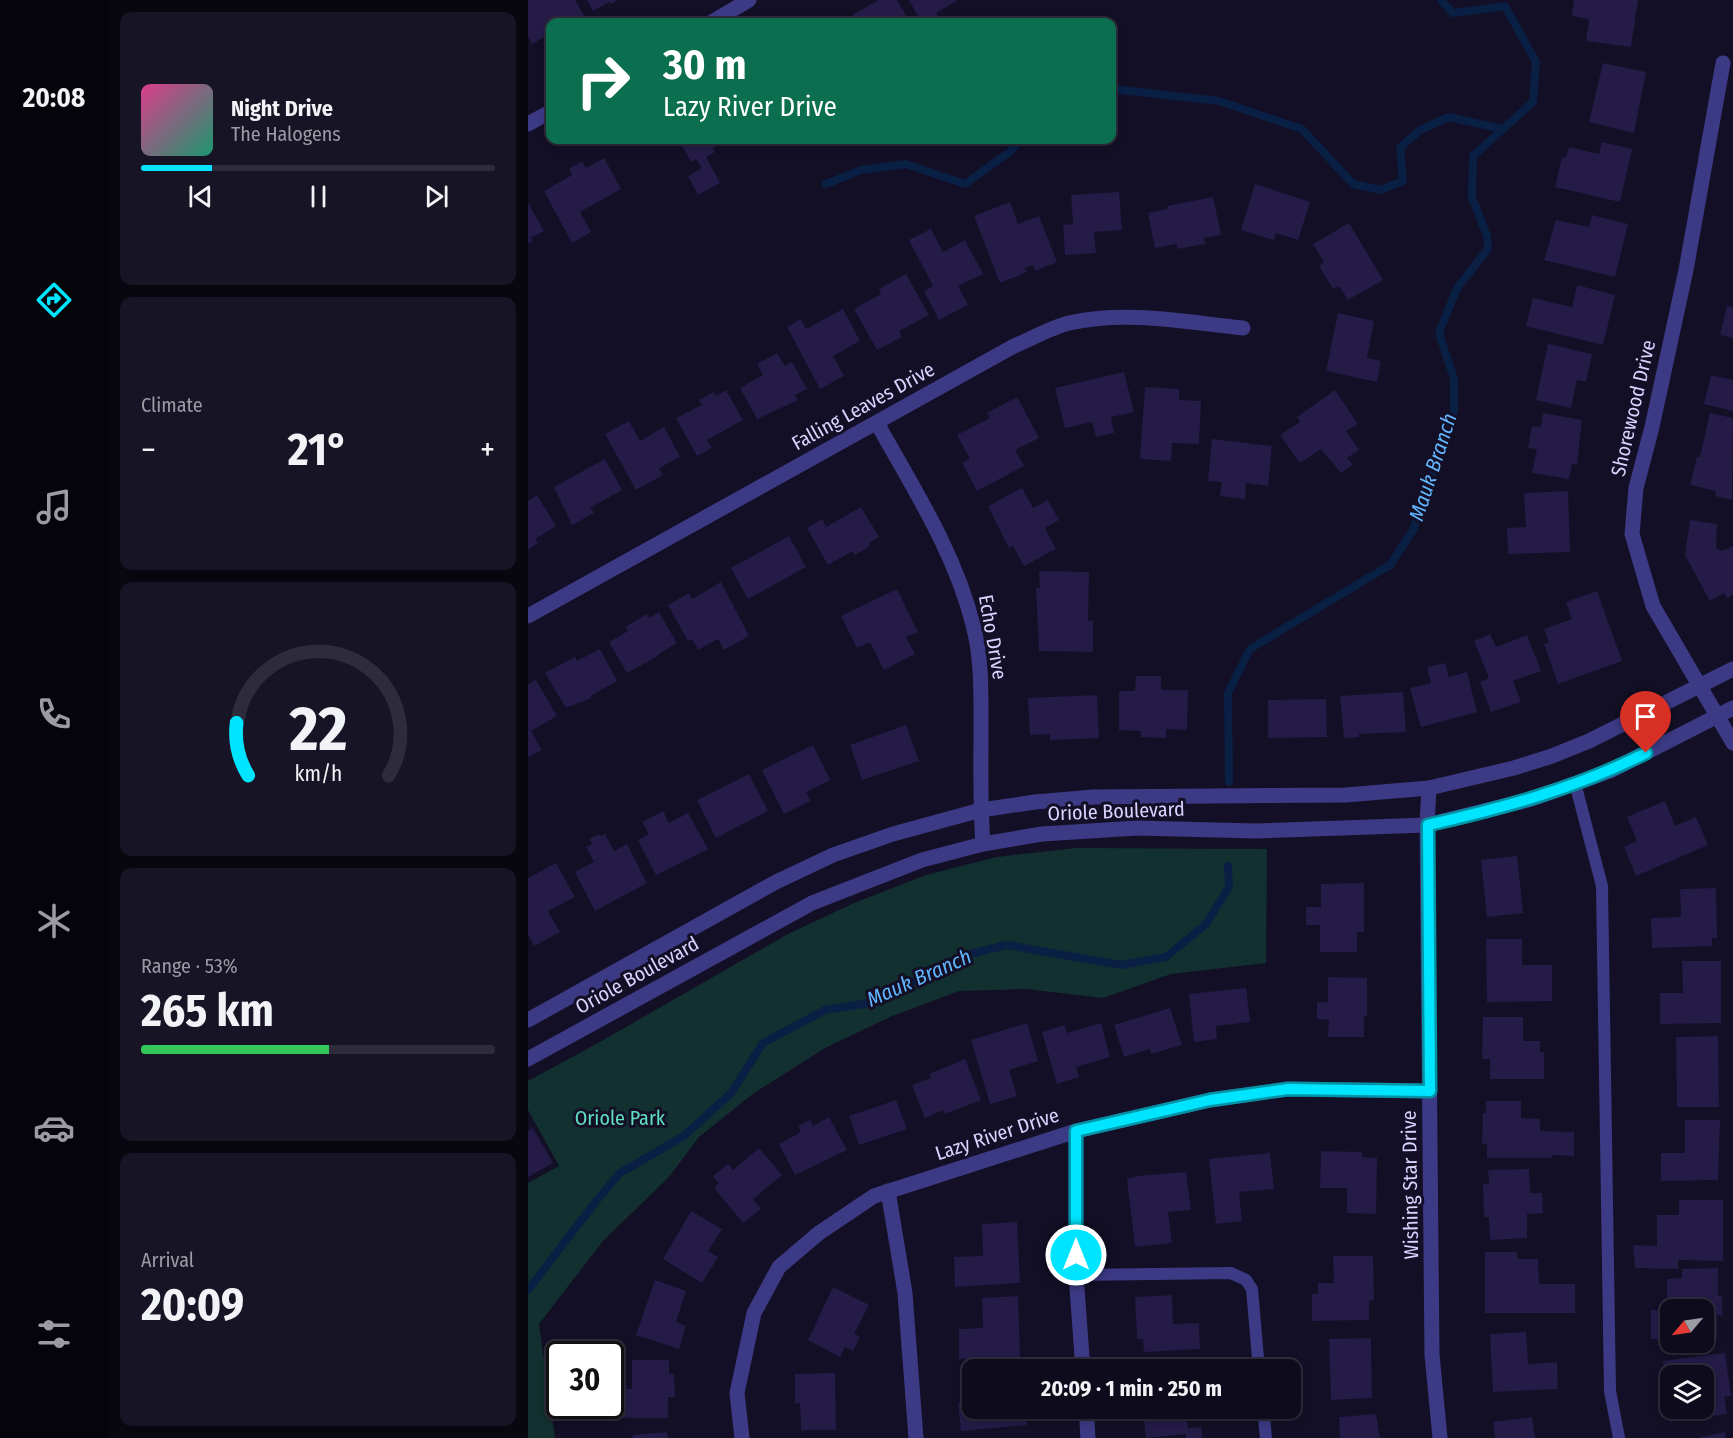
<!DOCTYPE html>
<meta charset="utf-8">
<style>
:root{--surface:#0e0b1c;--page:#171425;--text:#f1f3f6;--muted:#9b9ba3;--line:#2e2b3b;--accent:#00e5ff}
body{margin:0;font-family:"Fira Sans Condensed",sans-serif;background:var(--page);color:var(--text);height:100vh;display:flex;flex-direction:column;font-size:22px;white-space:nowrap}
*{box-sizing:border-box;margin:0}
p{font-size:20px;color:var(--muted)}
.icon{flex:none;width:33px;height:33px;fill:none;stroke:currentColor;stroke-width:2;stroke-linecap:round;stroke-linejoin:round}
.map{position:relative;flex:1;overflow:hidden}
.sheet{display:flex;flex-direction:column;gap:12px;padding:12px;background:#08060f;width:420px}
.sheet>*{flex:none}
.banner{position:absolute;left:18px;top:18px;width:570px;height:126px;border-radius:12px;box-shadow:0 3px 9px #0003,0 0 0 2px var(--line);background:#0b6e4f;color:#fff;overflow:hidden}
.needle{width:39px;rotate:241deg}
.tools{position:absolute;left:1132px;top:1299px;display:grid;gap:12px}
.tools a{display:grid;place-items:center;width:54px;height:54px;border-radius:12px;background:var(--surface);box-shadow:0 3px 9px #0003,0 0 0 2px var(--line);font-size:30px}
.speed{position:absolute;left:18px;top:1341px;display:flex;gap:12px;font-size:30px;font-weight:700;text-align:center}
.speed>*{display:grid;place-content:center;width:78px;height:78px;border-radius:50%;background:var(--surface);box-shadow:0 3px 9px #0003,0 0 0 2px var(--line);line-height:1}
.speed .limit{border:3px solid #111;border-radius:9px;background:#fff;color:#111}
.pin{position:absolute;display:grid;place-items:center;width:51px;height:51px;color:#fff;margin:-62px -26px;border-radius:50% 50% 50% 0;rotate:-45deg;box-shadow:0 0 6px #0007}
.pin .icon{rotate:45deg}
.me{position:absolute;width:66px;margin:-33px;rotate:0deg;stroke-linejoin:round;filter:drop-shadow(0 0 4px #0008)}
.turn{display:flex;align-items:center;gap:21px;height:126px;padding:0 18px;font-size:27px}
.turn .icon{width:78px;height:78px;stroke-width:2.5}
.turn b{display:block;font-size:42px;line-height:51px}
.big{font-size:45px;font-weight:700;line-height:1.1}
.sheet .widget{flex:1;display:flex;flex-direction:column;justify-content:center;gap:9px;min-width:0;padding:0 21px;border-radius:12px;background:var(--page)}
.sheet .dial{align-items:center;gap:0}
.dial svg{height:156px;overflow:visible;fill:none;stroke:var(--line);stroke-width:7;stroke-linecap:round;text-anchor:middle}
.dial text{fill:var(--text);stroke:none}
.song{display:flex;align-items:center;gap:18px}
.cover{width:72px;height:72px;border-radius:9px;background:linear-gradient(135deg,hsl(330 70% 55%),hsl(160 70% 35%))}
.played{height:6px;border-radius:3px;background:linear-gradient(90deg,var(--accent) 20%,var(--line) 20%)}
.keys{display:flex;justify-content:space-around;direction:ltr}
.heat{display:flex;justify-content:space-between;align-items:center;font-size:33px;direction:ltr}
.charge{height:9px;border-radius:4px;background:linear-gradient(90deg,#34c759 53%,var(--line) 0)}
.trip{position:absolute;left:434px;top:1359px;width:339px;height:60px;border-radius:12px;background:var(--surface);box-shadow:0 3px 9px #0003,0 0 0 2px var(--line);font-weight:700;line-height:60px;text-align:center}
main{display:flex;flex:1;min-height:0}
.menu{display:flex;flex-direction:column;width:108px;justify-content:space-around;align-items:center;background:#06040b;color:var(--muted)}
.menu .icon{width:42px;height:42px}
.menu .current{color:var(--accent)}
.menu b{font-size:27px;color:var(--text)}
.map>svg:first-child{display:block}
.green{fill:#12302f}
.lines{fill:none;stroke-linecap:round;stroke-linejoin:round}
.stream{stroke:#0a1f44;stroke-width:8}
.building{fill:#241b47}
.service{stroke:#3d3a85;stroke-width:12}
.minor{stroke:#3d3a85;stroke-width:15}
.tertiary{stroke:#3d3a85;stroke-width:15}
.route-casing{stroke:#0095a6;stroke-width:15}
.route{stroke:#00e5ff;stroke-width:10}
.labels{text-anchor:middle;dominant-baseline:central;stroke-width:6;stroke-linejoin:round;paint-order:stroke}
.street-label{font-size:20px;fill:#d9d4ff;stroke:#130f26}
.park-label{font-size:20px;fill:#5fe0c0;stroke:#130f26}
.water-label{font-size:21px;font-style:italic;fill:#62b6ff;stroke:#130f26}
</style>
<main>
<nav class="menu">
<b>20:08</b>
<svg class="icon current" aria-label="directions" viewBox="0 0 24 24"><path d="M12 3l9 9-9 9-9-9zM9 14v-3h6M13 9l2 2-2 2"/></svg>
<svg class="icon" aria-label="music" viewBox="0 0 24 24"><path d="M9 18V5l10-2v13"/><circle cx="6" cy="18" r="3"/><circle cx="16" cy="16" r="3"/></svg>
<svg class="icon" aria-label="phone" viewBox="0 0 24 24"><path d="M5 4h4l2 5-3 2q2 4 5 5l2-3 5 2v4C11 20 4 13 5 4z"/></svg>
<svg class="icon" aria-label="climate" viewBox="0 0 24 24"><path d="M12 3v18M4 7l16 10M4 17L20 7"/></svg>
<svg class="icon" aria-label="car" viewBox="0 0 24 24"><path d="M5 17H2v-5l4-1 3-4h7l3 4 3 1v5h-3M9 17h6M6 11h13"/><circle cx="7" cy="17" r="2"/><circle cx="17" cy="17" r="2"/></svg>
<svg class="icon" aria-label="filters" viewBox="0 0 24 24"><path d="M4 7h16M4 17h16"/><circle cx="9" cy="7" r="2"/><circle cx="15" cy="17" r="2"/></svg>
</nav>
<section class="sheet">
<div class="widget">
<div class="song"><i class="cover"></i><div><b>Night Drive</b><p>The Halogens</p></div></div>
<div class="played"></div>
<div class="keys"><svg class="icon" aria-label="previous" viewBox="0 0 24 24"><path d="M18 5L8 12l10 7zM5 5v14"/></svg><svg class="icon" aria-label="pause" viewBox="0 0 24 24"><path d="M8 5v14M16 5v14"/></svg><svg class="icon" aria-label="next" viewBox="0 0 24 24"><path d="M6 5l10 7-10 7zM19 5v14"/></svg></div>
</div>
<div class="widget"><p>Climate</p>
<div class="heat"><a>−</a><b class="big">21°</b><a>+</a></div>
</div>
<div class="widget dial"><svg viewBox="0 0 100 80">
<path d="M14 69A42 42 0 1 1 86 69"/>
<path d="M14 69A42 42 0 0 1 8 42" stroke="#00e5ff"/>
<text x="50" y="56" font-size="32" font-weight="700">22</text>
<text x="50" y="72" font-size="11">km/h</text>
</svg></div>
<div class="widget"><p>Range · 53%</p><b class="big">265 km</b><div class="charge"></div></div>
<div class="widget"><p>Arrival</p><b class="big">20:09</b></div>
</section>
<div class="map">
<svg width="1205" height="1438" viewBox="0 0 1205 1438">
<rect width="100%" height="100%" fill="#130f26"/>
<!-- green -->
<path class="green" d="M548 848 739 849 738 963 643 974 575 998 498 989 431 991 362 1017 297 1048 226 1093 171 1137 141 1177 75 1241 11 1324 27 1438H0V1183L31 1166 0 1110V1081L70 1043 260 934 326 903 398 875 469 857Z"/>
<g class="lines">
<!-- stream -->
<path class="stream" d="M584 89 691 101 774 129 825 184 852 190 875 181 872 148 892 130 921 117 975 129
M298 184 333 170 378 164 437 184 483 151 491 140
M701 782 700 693 722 649 862 565 885 530 926 411V379L911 333 929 288 960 249 959 236 944 197 945 156 1005 102 1008 62 977 6 925 13 913 0
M0 1290 69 1200 92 1173 156 1136 203 1093 235 1043 297 1010 348 1002 433 956 479 945 593 965 638 957 678 924 701 887 700 866"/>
</g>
<!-- building -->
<path class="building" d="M0 0H47L56 16 43 22H22V34L4 44 0 36Z
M59 0H90L83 4 81 2 65 11Z
M351 0H369L382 22H321L327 19 324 15Z
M381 0H430L408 13 414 22H393Z
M1046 0H1110L1103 47 1058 41 1061 19 1044 16Z
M1075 63 1118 72 1106 133 1061 122Z
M151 140H201L185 148 187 152 178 157 192 183 170 195 160 176 174 168 168 159 163 162Z
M1074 142 1104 149 1092 202 1027 187 1034 157 1038 158 1041 147 1071 154Z
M76 158 93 189 52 212 63 232 44 243 16 191 44 175 41 169 54 161 58 168Z
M727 184 782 202 770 240 748 233 746 240 713 230Z
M591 192 594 230 566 232 568 253 537 255 535 225 545 224 543 195Z
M685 197 693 235 676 238 677 244 649 249V244L627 248 620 213 640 209 639 206Z
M482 202 490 224 511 216 529 262 507 271 505 265 497 268 499 272 472 283 446 216Z
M0 203 16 231 3 238 5 241 0 244Z
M1064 215 1100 224 1087 277 1016 260 1028 220 1061 227Z
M821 223 855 280 820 300 811 286 805 289 791 266 796 262 785 244Z
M403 229 415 252 437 240 455 274 430 286 440 305 411 320 396 291 405 286 381 240Z
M378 274 401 315 371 331 374 337 349 350 326 309 353 294 351 289Z
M1049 285 1087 295 1075 345 998 326 1005 298 1044 307Z
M1199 306 1205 307V338L1192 335Z
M315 309 332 341 305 356 316 376 292 389 259 327 273 319 278 329Z
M810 313 846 321 839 358 853 361 849 382 798 371Z
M1020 344 1064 354 1058 382 1049 380 1043 408 1008 400Z
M249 353 257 366 264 362 279 389 267 395 270 400 229 419 212 388 235 375 229 364Z
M596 372 606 412 583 417 586 433 568 437 564 422 537 428 527 388Z
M1183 375 1205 380V411L1176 404Z
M617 387 651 389V400L673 401 671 444 644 443 643 461 612 459Z
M198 390 215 420 179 440 184 448 169 456 148 418 174 405 171 400 186 392 188 396Z
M807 390 830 424 818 431 831 450 819 458 825 465 813 473 793 449 772 463 752 435 772 422 769 417Z
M489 397 511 438 487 450 496 466 449 491 434 463 442 459 429 435 462 418 459 413Z
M1015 413 1054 420 1049 465 1044 464 1041 479 1004 473 1009 449 1000 448 1004 426 1013 427Z
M1182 413 1205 418 1204 500 1187 496 1188 491 1162 485 1169 457H1172Z
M101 421 112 441 136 427 152 457 131 468 135 475 108 490 77 434Z
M684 439 744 446 740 486 718 483 717 499 692 496 694 482 680 481Z
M77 459 94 490 62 508 66 513 44 525 26 487Z
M494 488 505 508 520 500 531 520 517 528 528 549 496 566 485 546 481 548 460 506Z
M1040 491 1042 552 980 554 979 528 998 527 996 493Z
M9 495 28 526 7 539 10 543 0 550V501Z
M333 507 351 537 341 543 342 546 327 555 325 551 300 565 279 528 294 519 298 527Z
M1162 520 1189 524 1188 548 1194 551 1205 546V595L1199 598 1196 593 1182 601 1157 555Z
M261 536 278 567 220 599 203 568Z
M511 571 561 572 560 621 565 620V652L511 651 508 588H512Z
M193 582 221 636 196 650 190 639 170 650 164 639 160 641 140 605 161 593 164 599Z
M369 589 390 632 378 637 387 654 356 670 342 642 329 648 313 616Z
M1069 591 1094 661 1030 684 1016 644 1021 643 1016 629 1044 619 1038 602Z
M131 612 149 643 129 655 130 656 99 673 81 642 100 631 97 627 119 614 122 618Z
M962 634 968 647 999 635 1013 671 985 681 993 702 963 712 952 682 961 678 946 641Z
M72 649 89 681 62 696 63 698 38 708 17 673 47 657 49 661Z
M917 663 921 677 939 672 949 712 893 727 882 688 903 683 899 667Z
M608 676H633V690H660L659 730 638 729V738L613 737V731L591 730V691H607Z
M8 680 29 716 3 731 14 750 0 757V684Z
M875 692 878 732 831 734V737L816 738 812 696Z
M569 695 571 738 522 740V734L502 735 500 698Z
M798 699 799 737 740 738V700Z
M378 725 391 761 334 780 322 745Z
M285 745 302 780 278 792 283 801 256 814 234 770Z
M221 774 240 811 188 838 169 800Z
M1137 801 1147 826 1168 817 1180 845 1108 876 1096 847 1109 841 1099 817Z
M135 811 141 823 160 813 180 849 128 875 110 840 121 834 114 822Z
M71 834 72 836 77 834 86 851 99 844 119 883 67 911 47 872 66 862 58 847 64 844 61 839Z
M989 856 995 913 959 917 953 860Z
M28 863 47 897 20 911 32 932 6 946 0 934V878Z
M836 883V932H829V952H792V925H778V907H793V884Z
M1188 888 1189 938H1184V946L1124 948 1123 918 1153 917 1152 889Z
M958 939H994V965H1024V1001L959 1002Z
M1154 961H1193V1023L1132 1024V993H1155Z
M800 977 839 978V1016H836V1037H800L801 1020 789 1019V1002H800Z
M718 988 722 1022 688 1026 689 1039 666 1042 661 994Z
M642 1008 654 1045 623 1054 622 1049 596 1057 586 1025Z
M955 1017H995V1041H1012V1052H1016V1079H962V1059H954Z
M499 1023 510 1061 481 1070 489 1096 462 1104 443 1040Z
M573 1023 582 1057 548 1067 551 1077 529 1084 514 1032 537 1025 539 1033Z
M1190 1036 1191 1107H1149L1148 1037Z
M437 1059 453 1100 417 1114 415 1110 397 1118 384 1085 403 1078 401 1074Z
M368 1100 379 1129 331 1145 321 1116Z
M958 1101H993V1118L1012 1119V1131L1046 1132V1156L1024 1155V1158H959V1144H954L955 1113H958Z
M301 1117 319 1150 267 1175 251 1144 273 1132 270 1126 282 1120 285 1126Z
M1157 1120H1192L1190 1180 1133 1181V1153H1157Z
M5 1128 25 1163 0 1177V1131Z
M231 1148 254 1175 225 1199 233 1209 215 1223 186 1188 191 1183 185 1176 200 1164 205 1170Z
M793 1151 834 1152V1157L849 1158 848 1214 819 1213V1188H792Z
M742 1153 746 1189 711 1192 714 1221 688 1224 681 1159Z
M1001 1169 1002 1193H1014L1015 1213 999 1214V1238L962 1240 961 1217H956L955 1184H961L960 1170Z
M658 1172 663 1210 640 1212 644 1243 607 1247 599 1179 609 1176Z
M1151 1200H1195V1261L1150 1260V1269L1107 1268 1105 1245 1129 1246V1215H1151Z
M163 1211 194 1229 180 1251 190 1257 174 1283 135 1259Z
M489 1222 492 1283 427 1287 426 1257 455 1256 454 1224Z
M957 1252H989L990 1259H1010L1011 1284H1047V1313H957Z
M805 1256H845L846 1300 841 1301V1320L784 1321V1294H790V1283H806Z
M1190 1268V1296H1194V1316L1189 1315V1339H1176V1310H1143V1339H1123V1310H1139V1279L1154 1278V1269Z
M127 1280 158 1291 148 1322 158 1326 151 1349 108 1335Z
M305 1287 341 1305 326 1334 332 1337 325 1351 317 1347 312 1357 280 1340Z
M644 1295 645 1324 671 1323 672 1349 616 1352 615 1339H609L607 1297Z
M490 1296 492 1357 431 1359V1329L455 1328 454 1298Z
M998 1332 1000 1364 1029 1362 1030 1389 965 1392 962 1334Z
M843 1338 844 1398 803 1400 801 1339Z
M1197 1353 1203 1396 1196 1397 1199 1414 1142 1422 1139 1395H1143V1408H1176V1376H1143V1383L1138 1384 1135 1361Z
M104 1360H141V1374H146L147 1397H140V1418H94V1389H104Z
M652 1365 653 1370H627V1368Z
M494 1366 495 1370H468V1368Z
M307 1373 308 1430H273L272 1403 267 1404V1374Z
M444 1402V1408H498L499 1425 433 1431 430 1403Z
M615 1408H657L660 1428 673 1427 674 1438H658V1434L618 1438Z
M848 1414 852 1438H812L811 1417Z
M1004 1417 1007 1438H967L965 1422Z
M139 1432 140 1438H105L104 1435Z
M1197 1432 1198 1438H1173V1437Z"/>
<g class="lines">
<!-- service -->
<path class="service" d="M1047 783 1074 886 1082 1391 1091 1438
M548 1275 703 1273 718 1280 724 1289 731 1370
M735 1408 738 1438"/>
<!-- minor -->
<path class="minor" d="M184 22 221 0
M1195 63 1158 270 1124 427 1108 488 1104 534 1125 606 1205 743
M0 124 22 112
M349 423C385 488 427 552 445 625 454 658 453 695 453 729 453 768 452 806 455 844
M0 616 486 346C503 339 522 328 541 323 598 310 657 322 715 328
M901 788 899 825 904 1355 912 1438
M548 1131V1275L555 1370
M360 1191 377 1293 388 1438
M558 1408 560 1438
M214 1438 209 1393 226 1313 251 1267 291 1233 346 1196 548 1131 682 1100 760 1089 902 1091"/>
<!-- tertiary -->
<path class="tertiary" d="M0 1020 248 882 305 855 365 834 453 810 507 802 565 797 818 795 901 788 986 768 1024 756 1061 741 1205 669
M0 1059 284 903 394 860 455 844 514 834 609 828 728 831 899 825 1004 799 1082 771 1205 708"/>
</g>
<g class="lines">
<defs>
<path id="route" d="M548 1255V1131L682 1100 760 1089 902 1091 900 825C975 808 1049 788 1118 753"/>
</defs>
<!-- route casing -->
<use href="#route" class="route-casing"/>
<!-- route -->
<use href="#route" class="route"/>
</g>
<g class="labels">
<!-- street labels -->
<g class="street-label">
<text transform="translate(335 406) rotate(-29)">Falling Leaves Drive</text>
<text transform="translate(1105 408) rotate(-77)">Shorewood Drive</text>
<text transform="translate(465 637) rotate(80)">Echo Drive</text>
<text transform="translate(588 811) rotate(-2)">Oriole Boulevard</text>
<text transform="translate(109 975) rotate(-29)">Oriole Boulevard</text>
<text transform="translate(469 1134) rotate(-18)">Lazy River Drive</text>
<text transform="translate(882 1185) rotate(-91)">Wishing Star Drive</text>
</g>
<!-- park labels -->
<g class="park-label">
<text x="92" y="1118">Oriole Park</text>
</g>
<!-- water labels -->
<g class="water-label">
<text transform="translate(905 467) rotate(-72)">Mauk Branch</text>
<text transform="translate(391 978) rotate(-24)">Mauk Branch</text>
</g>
</g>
</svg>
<div class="tools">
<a><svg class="needle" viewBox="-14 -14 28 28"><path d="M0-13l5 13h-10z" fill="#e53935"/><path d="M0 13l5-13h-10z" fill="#9b9ba3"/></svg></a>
<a><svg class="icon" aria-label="layers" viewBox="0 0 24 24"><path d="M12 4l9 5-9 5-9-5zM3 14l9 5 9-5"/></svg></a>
</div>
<div class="speed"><div class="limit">30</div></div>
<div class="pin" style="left:1118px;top:753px;background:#d93025"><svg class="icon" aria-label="arrive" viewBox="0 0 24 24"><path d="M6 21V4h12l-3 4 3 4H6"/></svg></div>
<svg class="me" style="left:548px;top:1255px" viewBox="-20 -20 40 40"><circle r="17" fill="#00e5ff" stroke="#fff" stroke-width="3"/><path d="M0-11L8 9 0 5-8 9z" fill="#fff"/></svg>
<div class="trip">20:09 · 1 min · 250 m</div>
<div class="banner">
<div class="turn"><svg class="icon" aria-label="right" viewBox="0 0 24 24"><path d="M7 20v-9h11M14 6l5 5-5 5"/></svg><div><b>30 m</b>Lazy River Drive</div></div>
</div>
</div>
</main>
